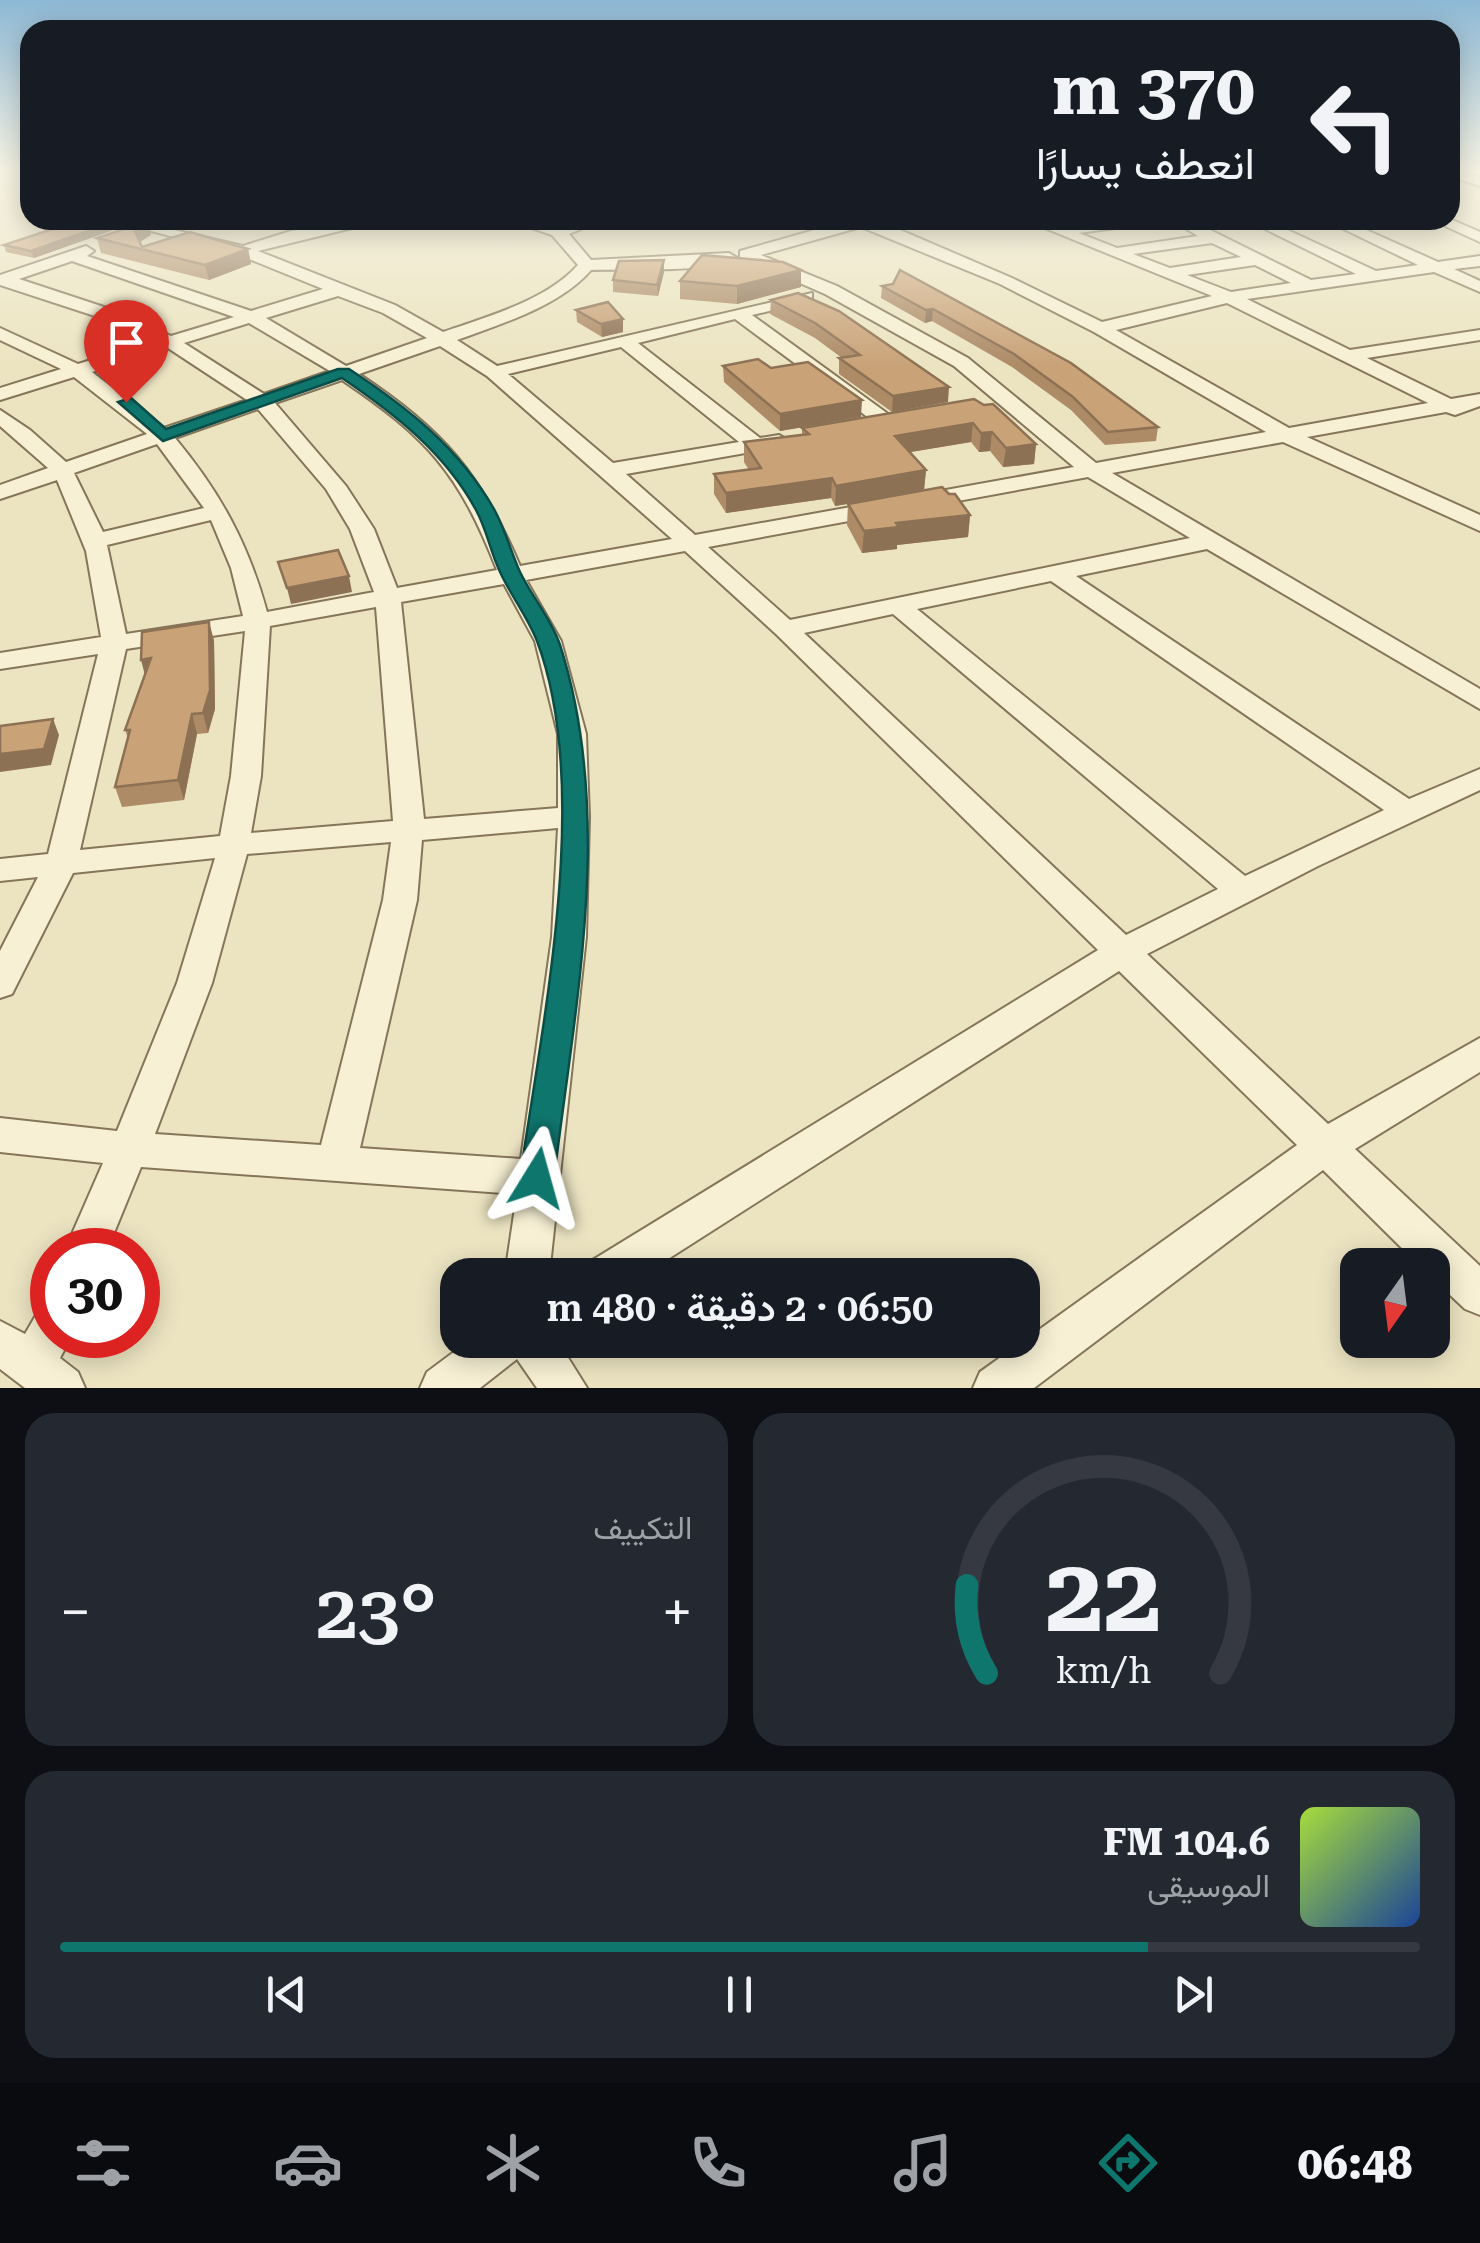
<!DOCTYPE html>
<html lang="ar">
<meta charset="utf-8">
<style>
:root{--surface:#171b24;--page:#242831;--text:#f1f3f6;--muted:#9ea1a6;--line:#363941;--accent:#0f766e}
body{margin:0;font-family:"Roboto Serif",Vazirmatn,serif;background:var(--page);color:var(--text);direction:rtl;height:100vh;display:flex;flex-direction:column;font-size:38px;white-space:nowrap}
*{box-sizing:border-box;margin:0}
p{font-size:32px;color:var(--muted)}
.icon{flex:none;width:55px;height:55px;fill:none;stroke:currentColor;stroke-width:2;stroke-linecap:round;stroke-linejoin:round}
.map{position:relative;height:1388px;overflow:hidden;direction:ltr}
.drawer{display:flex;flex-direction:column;gap:25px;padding:25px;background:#0d0f14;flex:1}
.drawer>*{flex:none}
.hud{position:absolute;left:20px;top:20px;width:1440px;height:210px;border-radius:30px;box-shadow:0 5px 25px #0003;direction:rtl;background:#171b24;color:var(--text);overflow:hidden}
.needle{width:65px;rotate:194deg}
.controls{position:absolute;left:1340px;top:1248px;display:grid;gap:20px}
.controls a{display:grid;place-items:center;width:110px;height:110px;border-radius:20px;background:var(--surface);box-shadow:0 5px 25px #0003;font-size:50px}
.speed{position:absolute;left:30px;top:1228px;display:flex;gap:20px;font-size:50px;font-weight:700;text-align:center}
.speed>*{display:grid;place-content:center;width:130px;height:130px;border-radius:50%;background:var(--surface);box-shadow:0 5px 25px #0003;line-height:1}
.speed .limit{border:15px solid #d22;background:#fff;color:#111}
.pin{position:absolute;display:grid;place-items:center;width:85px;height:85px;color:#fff;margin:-102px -42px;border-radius:50% 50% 50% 0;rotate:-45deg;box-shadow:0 0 10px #0007}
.pin .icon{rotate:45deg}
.me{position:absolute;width:110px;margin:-55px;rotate:8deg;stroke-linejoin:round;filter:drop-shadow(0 0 8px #0008)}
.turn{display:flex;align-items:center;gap:35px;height:210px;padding:0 40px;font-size:45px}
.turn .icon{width:130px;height:130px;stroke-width:2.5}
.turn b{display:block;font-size:70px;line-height:85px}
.big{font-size:75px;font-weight:600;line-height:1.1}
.drawer .tile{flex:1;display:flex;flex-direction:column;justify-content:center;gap:15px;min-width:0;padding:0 35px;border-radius:30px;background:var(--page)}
.drawer .dial{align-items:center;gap:0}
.dial svg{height:260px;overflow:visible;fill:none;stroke:var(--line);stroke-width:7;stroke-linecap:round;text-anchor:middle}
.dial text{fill:var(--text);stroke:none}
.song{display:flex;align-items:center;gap:30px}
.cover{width:120px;height:120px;border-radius:15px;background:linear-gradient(135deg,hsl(80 70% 55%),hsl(220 70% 35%))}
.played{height:10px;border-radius:5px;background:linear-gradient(90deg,var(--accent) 80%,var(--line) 80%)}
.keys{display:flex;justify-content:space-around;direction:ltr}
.heat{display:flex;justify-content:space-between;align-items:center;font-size:55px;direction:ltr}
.drawer .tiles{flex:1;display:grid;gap:25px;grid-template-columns:1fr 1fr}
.tile:last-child{grid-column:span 2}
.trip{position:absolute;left:440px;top:1258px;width:600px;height:100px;border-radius:30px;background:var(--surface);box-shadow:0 5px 25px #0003;font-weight:600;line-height:100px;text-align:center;direction:rtl}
.tabs{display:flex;height:160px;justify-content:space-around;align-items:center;background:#090b0e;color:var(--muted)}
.tabs .icon{width:70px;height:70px}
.tabs .active{color:var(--accent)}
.tabs b{font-size:45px;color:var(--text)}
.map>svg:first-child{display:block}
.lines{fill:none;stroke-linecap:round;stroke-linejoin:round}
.minor-casing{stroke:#857559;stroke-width:4}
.minor{fill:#f7f0d4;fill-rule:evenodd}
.wall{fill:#ad8b67}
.shaded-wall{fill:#8d7154}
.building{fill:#c9a278;stroke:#8d7154;stroke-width:2.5}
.route{fill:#0f766e;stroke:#0a4d48;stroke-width:2.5}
</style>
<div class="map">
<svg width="1480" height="1388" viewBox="0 0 1480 1388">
<rect width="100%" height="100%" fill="#ece4c1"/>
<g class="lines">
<defs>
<path id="minor" d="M1450 171 1480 177V186L1450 176Z
M1450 219 1480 232V242L1432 220Z
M354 220H385L258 251 395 305 443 332C487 317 547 300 578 265L552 235 508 220H538L559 227 581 220H603L569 234 591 260 729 253 737 258C715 273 622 269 591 270 560 306 501 324 457 340L497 366 812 293V301L752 315 895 419V427H881L735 319 638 343 760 438 779 435 789 441 779 447 626 474 695 535 1074 467 954 366 825 294 740 257V251L850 220H877L1012 278 1102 322 1212 296 1025 220H1045L1062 226 1109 220H1151L1144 224 1079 233 1117 248 1198 236 1172 220H1190L1311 280 1356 274 1247 220H1266L1376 271 1418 265 1325 220H1344L1438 262 1480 256V266L1454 269 1480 281V292L1434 272 1247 299 1350 350 1480 330V340L1367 358 1451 399 1480 394V406L1455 415 1446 412 1307 437 1480 515V531L1283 442 1112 473 1480 689V709L1207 549 1076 576 1409 799 1480 769V790L1318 866 1147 954 1328 1124 1480 1038V1072L1355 1149 1480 1266V1315L1465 1309 1432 1278V1265H1419L1323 1170 1034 1388H973L980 1372 1297 1145 1119 971 643 1275H584L591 1261 1098 950 776 634 685 551 526 580 561 641 586 734 589 817 586 937 549 1275H505L517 1194 141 1167 107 1250H65L103 1163 0 1152V1118L117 1131 177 983 215 858 73 873 12 994 0 998V951L38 877 0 881V859L48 854 98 654 0 669V653L101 637 86 551 57 480 0 499V485L48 468 0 426V410L30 430 66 462 147 434 74 377 0 400V388L61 369 0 340V328L78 364 153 341 98 317 0 285V275L86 246 94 251 87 256 251 311 323 289 237 254 144 229V223L243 246 291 231ZM861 227 1000 284 1094 332 1266 432 1096 463 968 358 837 286 761 255ZM1212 243 1241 257 1170 268 1133 254ZM72 261 234 317 171 336 110 309 19 279ZM1255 265 1291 283 1231 292 1187 275ZM338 296 383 313 427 338 346 366 266 318ZM1227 303 1428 403 1289 428 1116 330ZM249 323 330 371 264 394 184 343ZM440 346 487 376 672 539 520 566C480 472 444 431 359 374ZM621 347 739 442 613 463 508 374ZM168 348 247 400 164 428 92 372ZM342 380C428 438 459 473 497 570L397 588 374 529 346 486 275 403ZM258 409 326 489 350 529 374 592 267 612C248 543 220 492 175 438ZM157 444 204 508 103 532 74 473ZM1088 477 1190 538 790 620 708 547ZM211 520 231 568 243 616 126 634 107 545ZM1051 581 1384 810 1245 876 917 609ZM504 584 535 641 558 734V808L424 819 401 602ZM376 607 393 821 251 833 261 776 270 626ZM893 614 1218 889 1126 935 804 633ZM245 631 231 776 220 836 80 850 126 649ZM558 828 552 937 521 1159 360 1148 417 900 422 840ZM391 842 383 900 321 1145 155 1134 212 983 247 854Z
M52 1309V1335H72L60 1358 78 1372 85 1388H25L0 1369V1321L25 1334 36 1315Z
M470 1340H557L587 1388H537L517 1359 480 1388H420L427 1372Z"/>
</defs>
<!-- minor casing -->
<use href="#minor" class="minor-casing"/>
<!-- minor -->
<use href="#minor" class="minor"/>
</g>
<!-- wall -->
<path class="wall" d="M80 220H136V222L34 258 6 252 4 245Z
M148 221 151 235 140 242 142 247 248 249 251 264 209 280 101 253 97 238Z
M664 260V272L658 296 613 292V280Z
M801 270V287L737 304 680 299V281Z
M893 284 1158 427 1156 441 1105 445 1071 410 1012 367 932 321 925 323 881 298 882 286Z
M798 293 948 402 892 412 839 374V358H842L815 338 770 314 771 300Z
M576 310 623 332 602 337 577 322Z
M723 366 771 368 861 417 780 431 724 382Z
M974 399 1036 444 1034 464 1003 467 990 451 979 452 971 442 910 452 926 470 924 490 970 515 968 537 897 545V549L862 553 847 525 848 504 835 506 831 498 726 513 714 494V474L749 470 744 462V442L802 435V428Z
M209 622 214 641 215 709 208 733 197 734 184 800 122 807 115 787 128 738 125 730Z"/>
<!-- shaded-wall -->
<path class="shaded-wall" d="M120 220H136V222L34 258 31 251Z
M148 221 151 235 138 243 134 229Z
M248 249 251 264 209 280 205 265Z
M664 260V272L658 296 657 285Z
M801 270V287L737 304V286Z
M933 309 932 321 925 323 926 310Z
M623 319V332L602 337 601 324Z
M949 387 948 402 892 412 893 396Z
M862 400 861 417 780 431V414Z
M973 423 971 442 893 455 895 436Z
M992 432 990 451 979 452 981 433Z
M1036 444 1034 464 1003 467 1006 448Z
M926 470 924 490 835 506 836 486Z
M832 478 831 498 726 513V493Z
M970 515 968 537 897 545V549L862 553 864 531 896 523Z
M349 576 352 592 291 604 287 588Z
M209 622 214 641 215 709 208 733 203 713Z
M151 658 146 679 141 660Z
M192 714 197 734 184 800 178 780Z
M53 719 59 735 51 765 0 772V754Z"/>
<!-- building -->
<path class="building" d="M80 220H120L31 251 4 245Z
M148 221 134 229 142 247 190 232 248 249 205 265 97 238Z
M702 255 783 262 801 270 737 286 680 281Z
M664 260 657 285 613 280 619 261Z
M900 270 1071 363 1158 427 1108 432 1073 397 1014 354 933 309 926 310 882 286 893 284Z
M798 293 839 311 949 387 893 396 839 358 860 355 815 323 771 300Z
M608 302 623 319 601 324 576 310Z
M758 359 771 368 808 362 862 400 780 414 723 366Z
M974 399 984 405 993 404 1036 444 1006 448 992 432 981 433 973 423 895 436 926 470 836 486 832 478 726 493 714 474 761 468 744 442 809 434 802 428Z
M942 487 949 494H955L970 515 896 523 899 527 864 531 848 504Z
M338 550 349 576 287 588 278 562Z
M209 622 210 690 203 713 192 714 178 780 115 787 130 730H125L151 658 141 660 142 632Z
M53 719 44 749 0 754V726Z"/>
<!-- sky -->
<linearGradient id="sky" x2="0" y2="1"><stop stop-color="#8db8d5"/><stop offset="0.47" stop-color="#f6f3e3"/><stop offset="1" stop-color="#f6f3e3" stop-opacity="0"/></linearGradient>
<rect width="1480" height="365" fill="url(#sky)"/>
<!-- route -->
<path class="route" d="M338 369H349C407 407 459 448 494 509 505 529 511 552 520 572 532 597 552 620 560 645 615 816 575 1004 554 1178L549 1188 537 1192 525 1188 520 1178C542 1023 593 789 537 641 528 618 512 597 501 574 491 554 487 530 476 510 445 453 395 414 342 378L163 441 118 402 131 398 166 429Z"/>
</svg>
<div class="controls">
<a><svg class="needle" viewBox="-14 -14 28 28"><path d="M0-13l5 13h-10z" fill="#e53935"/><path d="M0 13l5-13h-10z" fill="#9ea1a6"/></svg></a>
</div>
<div class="speed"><div class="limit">30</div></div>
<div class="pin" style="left:126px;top:402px;background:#d93025"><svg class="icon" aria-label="arrive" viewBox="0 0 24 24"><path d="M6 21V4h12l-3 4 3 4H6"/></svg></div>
<svg class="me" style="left:537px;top:1178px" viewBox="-20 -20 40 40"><path d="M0-17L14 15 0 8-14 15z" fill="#0f766e" stroke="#fff" stroke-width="4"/></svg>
<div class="trip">06:50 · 2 دقيقة · 480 m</div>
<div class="hud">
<div class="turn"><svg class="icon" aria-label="left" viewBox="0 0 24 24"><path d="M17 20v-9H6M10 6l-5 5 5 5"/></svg><div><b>370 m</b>انعطف يسارًا</div></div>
</div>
</div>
<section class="drawer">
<div class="tiles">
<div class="tile dial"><svg viewBox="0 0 100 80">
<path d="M14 69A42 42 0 1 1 86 69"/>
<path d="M14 69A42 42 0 0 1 8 42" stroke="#0f766e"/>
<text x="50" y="56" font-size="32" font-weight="700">22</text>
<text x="50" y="72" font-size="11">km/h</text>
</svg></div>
<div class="tile"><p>التكييف</p>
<div class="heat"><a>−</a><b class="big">23°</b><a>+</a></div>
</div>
<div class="tile">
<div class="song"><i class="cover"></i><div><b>104.6 FM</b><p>الموسيقى</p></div></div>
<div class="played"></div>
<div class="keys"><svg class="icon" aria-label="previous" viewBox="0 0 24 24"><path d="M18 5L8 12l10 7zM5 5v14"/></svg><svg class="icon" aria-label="pause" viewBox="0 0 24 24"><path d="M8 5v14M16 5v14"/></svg><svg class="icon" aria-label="next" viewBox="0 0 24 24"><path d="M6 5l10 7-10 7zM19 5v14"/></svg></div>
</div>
</div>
</section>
<nav class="tabs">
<b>06:48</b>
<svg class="icon active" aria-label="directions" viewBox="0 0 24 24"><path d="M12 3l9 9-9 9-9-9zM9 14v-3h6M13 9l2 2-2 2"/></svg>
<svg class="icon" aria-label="music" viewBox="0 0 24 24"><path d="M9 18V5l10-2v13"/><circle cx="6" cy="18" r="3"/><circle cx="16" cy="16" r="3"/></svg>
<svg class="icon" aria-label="phone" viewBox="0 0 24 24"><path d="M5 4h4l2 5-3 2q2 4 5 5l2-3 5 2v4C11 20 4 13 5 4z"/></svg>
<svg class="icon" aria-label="climate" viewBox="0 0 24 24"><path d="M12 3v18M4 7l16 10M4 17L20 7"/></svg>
<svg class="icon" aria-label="car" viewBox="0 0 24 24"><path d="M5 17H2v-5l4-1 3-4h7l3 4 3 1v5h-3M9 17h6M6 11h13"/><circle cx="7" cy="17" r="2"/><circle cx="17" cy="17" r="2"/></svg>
<svg class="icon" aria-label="filters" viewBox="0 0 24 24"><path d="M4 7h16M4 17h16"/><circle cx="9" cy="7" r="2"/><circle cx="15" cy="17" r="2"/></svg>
</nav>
